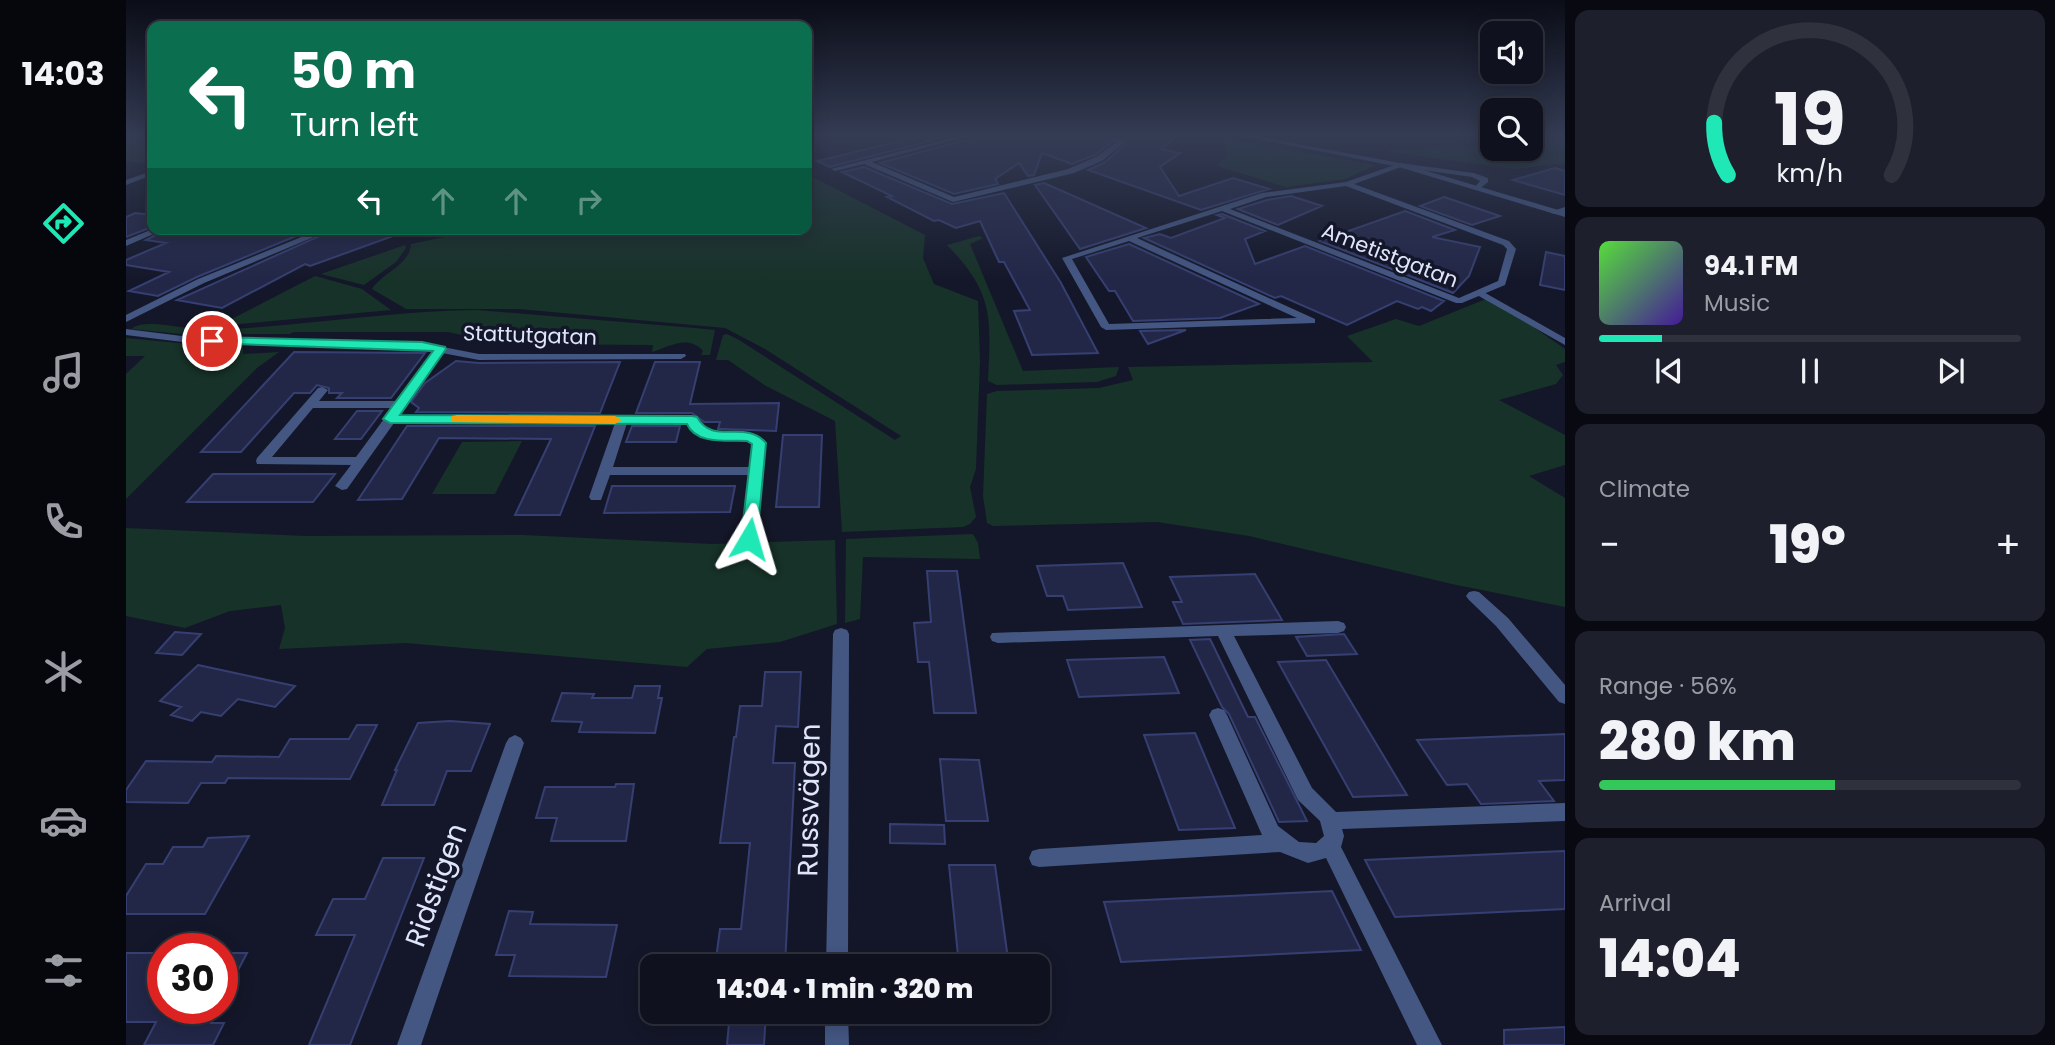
<!DOCTYPE html>
<meta charset="utf-8">
<style>
:root{--surface:#0f111f;--page:#1d1f2c;--text:#f1f3f6;--muted:#9b9da4;--line:#2f313d;--accent:#20e7b6}
body{margin:0;font-family:Poppins,sans-serif;background:var(--page);color:var(--text);height:100vh;display:flex;flex-direction:column;font-size:26px;white-space:nowrap}
*{box-sizing:border-box;margin:0}
p{font-size:23px;color:var(--muted)}
.icon{flex:none;width:38px;height:38px;fill:none;stroke:currentColor;stroke-width:2;stroke-linecap:round;stroke-linejoin:round}
.map{position:relative;flex:1;overflow:hidden}
.side{display:flex;flex-direction:column;gap:10px;padding:10px;background:#080911;width:490px}
.side>*{flex:none}
.hud{position:absolute;left:21px;top:21px;width:665px;height:214px;border-radius:14px;box-shadow:0 4px 18px #0003,0 0 0 2px var(--line);background:#0b6e4f;color:#fff;overflow:hidden}
.controls{position:absolute;left:1354px;top:21px;display:grid;gap:14px}
.controls a{display:grid;place-items:center;width:63px;height:63px;border-radius:14px;background:var(--surface);box-shadow:0 4px 18px #0003,0 0 0 2px var(--line);font-size:35px}
.speed{position:absolute;left:21px;top:933px;display:flex;gap:14px;font-size:35px;font-weight:700;text-align:center}
.speed>*{display:grid;place-content:center;width:91px;height:91px;border-radius:50%;background:var(--surface);box-shadow:0 4px 18px #0003,0 0 0 2px var(--line);line-height:1}
.speed .limit{border:10px solid #d22;background:#fff;color:#111}
.pin{position:absolute;display:grid;place-items:center;width:60px;height:60px;color:#fff;margin:-30px;border:4px solid #fff;border-radius:50%;box-shadow:0 2px 7px #0007}
.me{position:absolute;width:77px;margin:-38px;rotate:7deg;stroke-linejoin:round;filter:drop-shadow(0 0 5px #0008)}
.turn{display:flex;align-items:center;gap:24px;height:147px;padding:0 28px;font-size:32px}
.turn .icon{width:91px;height:91px;stroke-width:2.5}
.turn b{display:block;font-size:49px;line-height:60px}
.lanes{display:flex;align-items:center;height:66px;padding:0 28px;background:#0003;justify-content:center;gap:35px;direction:ltr}
.lanes .off{opacity:.35}
.big{font-size:52px;font-weight:800;line-height:1.1}
.side .widget{flex:1;display:flex;flex-direction:column;justify-content:center;gap:10px;min-width:0;padding:0 24px;border-radius:14px;background:var(--page)}
.side .dial{align-items:center;gap:0}
.dial svg{height:182px;overflow:visible;fill:none;stroke:var(--line);stroke-width:7;stroke-linecap:round;text-anchor:middle}
.dial text{fill:var(--text);stroke:none}
.song{display:flex;align-items:center;gap:21px}
.cover{width:84px;height:84px;border-radius:10px;background:linear-gradient(135deg,hsl(110 70% 55%),hsl(260 70% 35%))}
.played{height:7px;border-radius:4px;background:linear-gradient(90deg,var(--accent) 15%,var(--line) 15%)}
.keys{display:flex;justify-content:space-around;direction:ltr}
.heat{display:flex;justify-content:space-between;align-items:center;font-size:38px;direction:ltr}
.charge{height:10px;border-radius:5px;background:linear-gradient(90deg,#34c759 56%,var(--line) 0)}
.trip{position:absolute;left:514px;top:954px;width:410px;height:70px;border-radius:14px;background:var(--surface);box-shadow:0 4px 18px #0003,0 0 0 2px var(--line);font-weight:800;line-height:70px;text-align:center}
main{display:flex;flex:1;min-height:0}
.dock{display:flex;flex-direction:column;width:126px;justify-content:space-around;align-items:center;background:#06070c;color:var(--muted)}
.dock .icon{width:49px;height:49px}
.dock .selected{color:var(--accent)}
.dock b{font-size:32px;color:var(--text)}
.map>svg:first-child{display:block}
.green{fill:#173228}
.building{fill:#222748;stroke:#363f71;stroke-width:2}
.lines{fill:none;stroke-linecap:round;stroke-linejoin:round}
.service{fill:#445783;fill-rule:evenodd}
.minor{fill:#445783;fill-rule:evenodd}
.tertiary{fill:#445783;fill-rule:evenodd}
.route{fill:#20e7b6;stroke:#159676;stroke-width:2}
.slow{fill:#f59e0b}
.labels{text-anchor:middle;dominant-baseline:central;stroke-width:7;stroke-linejoin:round;paint-order:stroke}
.far-street-label{font-size:21px;fill:#dfe6fc;stroke:#141729}
.near-street-label{font-size:28px;fill:#dfe6fc;stroke:#141729}
</style>
<main>
<nav class="dock">
<b>14:03</b>
<svg class="icon selected" aria-label="directions" viewBox="0 0 24 24"><path d="M12 3l9 9-9 9-9-9zM9 14v-3h6M13 9l2 2-2 2"/></svg>
<svg class="icon" aria-label="music" viewBox="0 0 24 24"><path d="M9 18V5l10-2v13"/><circle cx="6" cy="18" r="3"/><circle cx="16" cy="16" r="3"/></svg>
<svg class="icon" aria-label="phone" viewBox="0 0 24 24"><path d="M5 4h4l2 5-3 2q2 4 5 5l2-3 5 2v4C11 20 4 13 5 4z"/></svg>
<svg class="icon" aria-label="climate" viewBox="0 0 24 24"><path d="M12 3v18M4 7l16 10M4 17L20 7"/></svg>
<svg class="icon" aria-label="car" viewBox="0 0 24 24"><path d="M5 17H2v-5l4-1 3-4h7l3 4 3 1v5h-3M9 17h6M6 11h13"/><circle cx="7" cy="17" r="2"/><circle cx="17" cy="17" r="2"/></svg>
<svg class="icon" aria-label="filters" viewBox="0 0 24 24"><path d="M4 7h16M4 17h16"/><circle cx="9" cy="7" r="2"/><circle cx="15" cy="17" r="2"/></svg>
</nav>
<div class="map">
<svg width="1439" height="1045" viewBox="0 0 1439 1045">
<rect width="100%" height="100%" fill="#141729"/>
<!-- green -->
<path class="green" d="M0 135H26V164L0 161Z
M1405 135H1439V163L1387 169 1258 151 1326 147 1405 149Z
M1098 139 1250 165 1219 179 1160 187 1091 166 1100 157Z
M681 174 799 235 797 258 808 284 852 301 854 361 850 469 844 487 850 517 844 524 837 527 716 532 709 421 640 386 602 360H590L597 335 601 334 613 340 769 440 775 436 639 349 599 328 393 309H280L246 289C256 273 284 265 285 244L357 229H681Z
M853 236 857 238 844 244 897 371 993 367 990 376 971 382 871 385 862 381C865 318 868 293 821 245Z
M279 245 280 248 270 262 238 285 195 274Z
M189 276 236 289 265 310 92 326Z
M1360 299 1379 307 1439 349V362L1430 365 1437 375 1430 384 1373 400 1439 435V465L1403 476 1439 498V607L1326 584 1123 536 1031 522 867 526 861 523 857 496 861 394 871 391 973 388 1007 380 1002 367 1247 362 1221 336 1270 319 1293 326Z
M351 310 569 328 589 330 584 355H575L577 351C562 334 543 347 526 352L527 345 377 344 322 332H167L164 334H55L5 329C21 317 62 331 83 330 173 327 261 311 351 310Z
M0 338 52 343 110 344 117 346V354L153 352 131 368 0 499V374L19 356H0Z
M396 441 369 494H306L336 442Z
M0 528 180 536 397 535 586 544 709 540 711 624 654 642 581 649 561 667 280 643 153 649 159 628 155 605 104 611 59 628 0 616Z
M847 534 852 543 854 559 737 557 734 619 719 623 720 539Z"/>
<!-- building -->
<path class="building" d="M799 135H827L704 167 691 161Z
M866 135H956L985 143 969 155 946 164 916 153 908 175 902 176 893 163 869 179 872 184 828 194 754 163 843 139 844 143Z
M984 135H1052L1035 149 1054 153 1034 167 1053 196 1107 178 1143 189 1075 210 962 170 978 163 1003 141Z
M738 167 826 204 878 193 935 283 972 353 906 355 888 311 904 310 878 262H873L854 221 830 228 813 220 808 221 761 197 766 196 716 172Z
M1429 168 1439 171V195L1387 180Z
M918 183 1020 228 954 249 909 185Z
M1165 196 1196 206 1152 225 1112 209 1141 200Z
M1318 197 1327 200 1374 216 1346 225 1294 206Z
M1279 211 1329 230 1306 237 1354 247 1343 276 1327 293 1194 241Z
M9 213 26 215V227L0 237V217Z
M1096 214 1139 231 1119 239 1129 264 1179 246 1318 301 1305 311 1296 307 1292 309 1271 301 1221 325 1155 296 1149 298 1018 238 1034 234 1045 238 1099 218 1091 215Z
M41 229H187L71 277 32 296 3 291 43 272 0 265V260L40 243 20 240Z
M209 229H278V232L184 266 179 264 96 308 51 300Z
M1003 244 1133 304 1094 318 1007 321 989 291H983L960 257Z
M1420 252 1439 256V290L1414 285Z
M1060 330 1022 344 1014 331Z
M168 352 299 353 265 398H211L216 393H203V388L191 385 184 393H168L115 452H75Z
M330 361 353 363 494 362 474 413 290 412 293 408 285 402 299 383Z
M529 362H574L564 404 653 403 650 431 595 429H592L594 422H578L566 413H510Z
M231 411H256L235 439H209Z
M281 426H469L434 515H389L425 439 313 438 276 499 232 500Z
M506 426H554L550 442H500Z
M657 435H696L693 507H650Z
M87 474H209L187 502H61Z
M486 486H609L604 512 478 513Z
M997 563 1016 607 942 610 937 596H921L911 566Z
M801 571H831L850 713H808L803 662H792L788 623 805 622Z
M1129 574 1156 620 1057 624 1047 602H1056L1044 577Z
M49 632 75 634 56 655 30 653Z
M1218 634 1231 654 1181 656 1170 637Z
M1084 639 1122 717H1129L1181 821 1153 822 1103 714 1096 707 1064 640Z
M1038 657 1053 693 953 697 941 660Z
M1200 660 1281 795 1227 797 1152 662Z
M72 665 169 686 149 707 112 699 95 716 75 712 66 721 45 715 55 707 34 701Z
M639 672H675L672 727 650 726 647 763H669L659 966H589L594 929H615L624 843H594L608 737H610L614 706H636Z
M509 686H534L532 698H536L529 733 453 732 456 722 426 721 436 693 468 694 466 698H506Z
M324 721 364 724 345 771H321L308 805H256L271 770H269L292 723Z
M231 725H251L224 779 102 778 99 783H75L62 803 0 802V790L20 761 86 762 90 756 153 757 164 739H223Z
M1069 733 1109 828 1053 830 1018 735Z
M1439 734V780L1413 781 1428 801 1355 804 1341 784 1321 785 1291 740Z
M814 759 853 760 862 821H820Z
M490 784H508L500 841H425L431 818H410L419 787H489Z
M764 824 818 825 819 844 764 843Z
M123 836 79 914H0V896L20 864H37L47 847H77L82 838Z
M1439 851V909L1269 917 1239 860Z
M257 858H298L224 1045H183L229 935H190L207 899H239Z
M823 865H869L883 966H833Z
M1206 891 1235 950 995 962 978 902Z
M383 911 407 912 404 924 491 925 480 977 383 976 389 955H370Z
M0 953H37V1010L38 1008H93L85 1023H98L87 1045H18L30 1022H0Z
M96 953H121L96 1001Z
M604 1012H640L638 1045H601Z
M1439 1027V1045H1378V1030Z"/>
<g class="lines">
<!-- service -->
<path class="service" d="M1439 207V212L1428 214 1424 212Z
M1354 290 1439 338V345L1351 295 1349 293Z"/>
<!-- minor -->
<path class="minor" d="M837 135H847L746 162 828 197 942 169 970 157 991 142 959 135H973L1000 141 976 161 948 173 827 202 738 164 709 171 705 169Z
M1274 163 1348 173 1362 178V182L1352 190 1348 188 1354 181 1346 177 1275 167 1228 184 1383 241 1390 249 1379 285 1336 303H1330L1096 211 1011 238 1189 319V323L980 330 975 327 936 258 1136 193 1220 182ZM1220 186 1377 245 1381 249 1372 281 1333 298 1104 209 1140 197ZM1003 241 1171 318 983 324 946 259Z
M27 229H39L0 246V240Z
M195 229H207L78 283 0 322V315L72 279Z
M0 329 64 337 296 343 353 354H559L560 356 555 359 353 360 316 353 273 415 566 416 570 417C588 444 618 423 639 443L630 539 623 544 616 539 623 475H484L475 500H465L463 497 489 423H268L221 489 216 490 209 486 225 465 131 464 130 461 131 458 192 388 196 387 202 390 193 401H271L307 351 64 343 0 335ZM187 408H266L230 457H146ZM501 423 562 424 574 435 621 442 627 445 624 467H487Z
M1348 591 1353 592 1382 618 1439 685V704L1433 702 1370 626 1343 600 1340 596 1343 592Z
M1212 621 1218 623 1220 627 1218 631 1212 633 1108 636 1186 788 1210 812 1439 803V821L1216 829 1218 836 1215 847 1316 1045H1291L1200 858 1182 863 1154 852 913 867 906 865 903 858 906 851 913 849 1136 835 1083 715 1086 710 1092 708 1098 710 1101 715 1152 826 1173 842 1190 843 1198 836 1194 821 1172 800 1092 636 872 643 866 641 864 637 866 633Z
M715 628 721 630 723 634 722 966H700L707 634 709 630Z
M389 735 395 738 398 743 295 1045H271L380 743 383 738Z
M699 1012H722L723 1045H699Z"/>
<!-- tertiary -->
<path class="tertiary" d="M1111 135H1124L1274 163 1439 212V217L1273 167Z
M26 171V175L0 185V180Z"/>
</g>
<!-- sky -->
<linearGradient id="sky" x2="0" y2="1"><stop stop-color="#0b0d17"/><stop offset="0.48" stop-color="#343c54"/><stop offset="1" stop-color="#343c54" stop-opacity="0"/></linearGradient>
<rect width="1439" height="281" fill="url(#sky)"/>
<!-- route -->
<path class="route" d="M86 337 296 342 319 347 320 349 274 415 566 416 571 417C587 446 619 419 640 443L631 539 623 544 615 539 626 444 621 441C602 440 570 445 561 424L264 423 257 419 307 351 81 343V338Z"/>
<!-- slow -->
<path class="slow" d="M331 415 489 416 496 420 489 424 326 422V416Z"/>
<g class="labels">
<!-- far-street labels -->
<g class="far-street-label">
<text transform="translate(1264 255) rotate(21)">Ametistgatan</text>
<text transform="translate(404 335) rotate(2)">Stattutgatan</text>
</g>
<!-- near-street labels -->
<g class="near-street-label">
<text transform="translate(683 800) rotate(-89)">Russvägen</text>
<text transform="translate(310 885) rotate(-70)">Ridstigen</text>
</g>
</g>
</svg>
<div class="controls">
<a><svg class="icon" aria-label="sound" viewBox="0 0 24 24"><path d="M4 9h4l5-4v14l-5-4H4zM17 9q2 3 0 6"/></svg></a>
<a><svg class="icon" aria-label="search" viewBox="0 0 24 24"><circle cx="10" cy="10" r="6"/><path d="M15 15l6 6"/></svg></a>
</div>
<div class="speed"><div class="limit">30</div></div>
<div class="pin" style="left:86px;top:341px;background:#d93025"><svg class="icon" aria-label="arrive" viewBox="0 0 24 24"><path d="M6 21V4h12l-3 4 3 4H6"/></svg></div>
<svg class="me" style="left:623px;top:539px" viewBox="-20 -20 40 40"><path d="M0-17L14 15 0 8-14 15z" fill="#20e7b6" stroke="#fff" stroke-width="4"/></svg>
<div class="trip">14:04 · 1 min · 320 m</div>
<div class="hud">
<div class="turn"><svg class="icon" aria-label="left" viewBox="0 0 24 24"><path d="M17 20v-9H6M10 6l-5 5 5 5"/></svg><div><b>50 m</b>Turn left</div></div>
<div class="lanes"><svg class="icon" aria-label="left" viewBox="0 0 24 24"><path d="M17 20v-9H6M10 6l-5 5 5 5"/></svg><svg class="icon off" aria-label="ahead" viewBox="0 0 24 24"><path d="M12 20V5M6 11l6-6 6 6"/></svg><svg class="icon off" aria-label="ahead" viewBox="0 0 24 24"><path d="M12 20V5M6 11l6-6 6 6"/></svg><svg class="icon off" aria-label="right" viewBox="0 0 24 24"><path d="M7 20v-9h11M14 6l5 5-5 5"/></svg></div>
</div>
</div>
<section class="side">
<div class="widget dial"><svg viewBox="0 0 100 80">
<path d="M14 69A42 42 0 1 1 86 69"/>
<path d="M14 69A42 42 0 0 1 8 46" stroke="#20e7b6"/>
<text x="50" y="56" font-size="32" font-weight="700">19</text>
<text x="50" y="72" font-size="11">km/h</text>
</svg></div>
<div class="widget">
<div class="song"><i class="cover"></i><div><b>94.1 FM</b><p>Music</p></div></div>
<div class="played"></div>
<div class="keys"><svg class="icon" aria-label="previous" viewBox="0 0 24 24"><path d="M18 5L8 12l10 7zM5 5v14"/></svg><svg class="icon" aria-label="pause" viewBox="0 0 24 24"><path d="M8 5v14M16 5v14"/></svg><svg class="icon" aria-label="next" viewBox="0 0 24 24"><path d="M6 5l10 7-10 7zM19 5v14"/></svg></div>
</div>
<div class="widget"><p>Climate</p>
<div class="heat"><a>−</a><b class="big">19°</b><a>+</a></div>
</div>
<div class="widget"><p>Range · 56%</p><b class="big">280 km</b><div class="charge"></div></div>
<div class="widget"><p>Arrival</p><b class="big">14:04</b></div>
</section>
</main>
